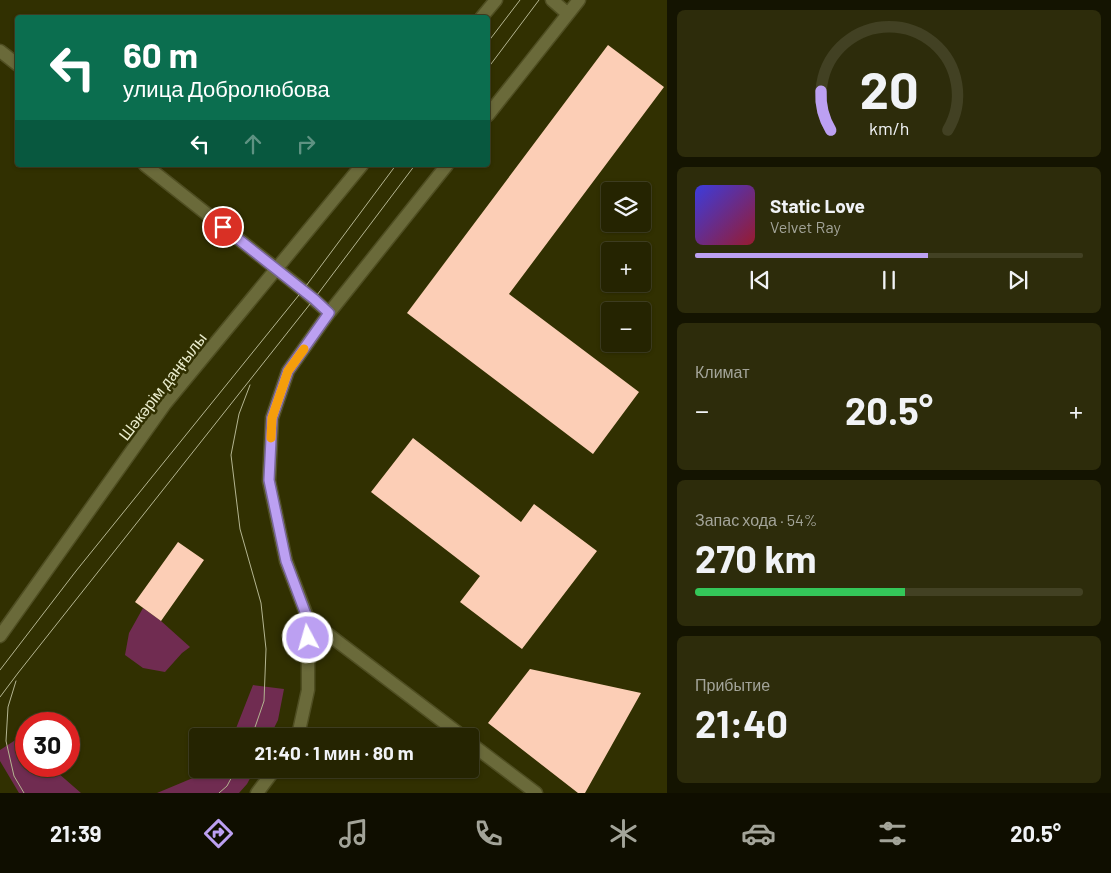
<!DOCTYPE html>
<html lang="ru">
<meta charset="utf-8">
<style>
:root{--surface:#252401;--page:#2d2c0b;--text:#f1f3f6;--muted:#a3a499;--line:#424123;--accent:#bca0f2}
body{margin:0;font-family:Barlow,sans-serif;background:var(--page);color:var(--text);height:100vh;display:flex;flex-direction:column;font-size:19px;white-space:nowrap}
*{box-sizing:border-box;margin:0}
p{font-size:16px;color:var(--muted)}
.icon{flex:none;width:28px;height:28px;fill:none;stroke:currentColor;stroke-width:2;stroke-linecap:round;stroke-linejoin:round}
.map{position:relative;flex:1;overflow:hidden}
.sheet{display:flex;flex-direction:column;gap:10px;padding:10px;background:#141401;width:444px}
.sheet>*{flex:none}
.guide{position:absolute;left:15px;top:15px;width:475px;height:152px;border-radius:5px;box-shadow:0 1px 4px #0004,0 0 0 1px var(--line);background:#0b6e4f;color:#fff;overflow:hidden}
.controls{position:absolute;left:601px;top:182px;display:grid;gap:10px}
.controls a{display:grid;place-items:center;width:50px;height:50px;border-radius:5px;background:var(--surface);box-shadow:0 1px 4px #0004,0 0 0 1px var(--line);font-size:25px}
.speed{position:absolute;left:15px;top:712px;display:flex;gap:10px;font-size:25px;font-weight:700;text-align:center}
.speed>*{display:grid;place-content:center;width:65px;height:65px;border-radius:50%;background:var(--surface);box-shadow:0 1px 4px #0004,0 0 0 1px var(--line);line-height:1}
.speed .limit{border:8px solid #d22;background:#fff;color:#111}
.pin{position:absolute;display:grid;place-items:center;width:42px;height:42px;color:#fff;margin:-21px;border:2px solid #fff;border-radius:50%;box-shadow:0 1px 5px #0007}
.me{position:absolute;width:55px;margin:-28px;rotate:354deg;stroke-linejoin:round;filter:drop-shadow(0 0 4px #0008)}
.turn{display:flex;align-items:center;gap:18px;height:105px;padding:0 25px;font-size:22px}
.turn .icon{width:65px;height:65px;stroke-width:2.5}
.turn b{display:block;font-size:35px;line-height:42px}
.lanes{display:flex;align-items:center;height:48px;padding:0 25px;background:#0003;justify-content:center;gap:25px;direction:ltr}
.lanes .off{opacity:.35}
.big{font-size:38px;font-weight:700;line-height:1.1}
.sheet .card{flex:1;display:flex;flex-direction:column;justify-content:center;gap:8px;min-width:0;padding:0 18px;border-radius:8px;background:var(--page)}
.sheet .dial{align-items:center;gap:0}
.dial svg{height:130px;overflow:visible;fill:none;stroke:var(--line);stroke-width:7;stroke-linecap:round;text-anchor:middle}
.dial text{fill:var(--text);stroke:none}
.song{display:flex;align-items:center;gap:15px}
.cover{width:60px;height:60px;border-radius:8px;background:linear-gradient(135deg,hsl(240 70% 55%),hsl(350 70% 35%))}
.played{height:5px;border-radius:2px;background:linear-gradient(90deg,var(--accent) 60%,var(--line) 60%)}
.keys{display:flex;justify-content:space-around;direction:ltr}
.heat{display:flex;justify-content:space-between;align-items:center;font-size:28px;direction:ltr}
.charge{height:8px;border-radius:4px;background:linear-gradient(90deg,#34c759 54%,var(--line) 0)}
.trip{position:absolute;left:189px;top:728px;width:290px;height:50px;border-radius:5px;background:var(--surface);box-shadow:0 1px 4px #0004,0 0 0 1px var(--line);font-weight:700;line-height:50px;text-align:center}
.tabs{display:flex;height:80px;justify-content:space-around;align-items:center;background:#0f0e00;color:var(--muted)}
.tabs .icon{width:35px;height:35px}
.tabs .selected{color:var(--accent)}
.tabs b{font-size:22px;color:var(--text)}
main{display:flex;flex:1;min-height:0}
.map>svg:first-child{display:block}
.green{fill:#702c51}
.building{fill:#fcceb6}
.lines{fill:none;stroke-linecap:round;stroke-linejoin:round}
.street-casing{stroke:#4f4e22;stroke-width:15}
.street{stroke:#6a6a3a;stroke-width:12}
.tram{stroke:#b4b591;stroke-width:1}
.route-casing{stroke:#7a689d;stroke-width:12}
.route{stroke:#bca0f2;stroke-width:9}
.slow{stroke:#f59e0b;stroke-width:9}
.labels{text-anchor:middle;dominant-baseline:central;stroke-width:5;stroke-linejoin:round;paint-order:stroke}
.street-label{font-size:16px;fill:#eaeccd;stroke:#313001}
</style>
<main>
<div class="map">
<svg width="668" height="793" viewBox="0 0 668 793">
<rect width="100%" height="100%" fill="#313001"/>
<!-- green -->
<path class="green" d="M143 608 161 621 190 647 182 653 165 672 143 668 125 655 129 633Z
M253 685 284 689 278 720 270 736H233Z
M17 739 26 746V766H50L81 793H19L0 761V750Z
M205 769H255L247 784 239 793H157L200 775Z"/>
<!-- building -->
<path class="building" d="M608 45 664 87 509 294 639 392 593 454 407 313Z
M413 438 521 522 534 504 597 551 522 649 460 602 480 576 371 492Z
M178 542 204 560 161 621 135 602Z
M530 669 641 693 585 793H578L488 723Z"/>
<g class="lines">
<defs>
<path id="street" d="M552 0 568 14
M481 18 496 0
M0 51 18 65
M488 115 579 0
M145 165 303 290 329 313
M447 165 329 313 288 371 272 418 269 481 286 561 308 619 462 736
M0 636 165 404 362 165
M296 736 299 731 308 690V619
M470 743 536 793
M257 793 275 769"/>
</defs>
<!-- street casing -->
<use href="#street" class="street-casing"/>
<!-- street -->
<use href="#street" class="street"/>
<!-- tram -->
<path class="tram" d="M488 42 520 0
M488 68 539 0
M250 385 239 414 231 455 240 529 261 603 266 649 264 701 252 736
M0 670 76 571 303 290 396 165
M16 681 8 707 6 741 14 776 24 793
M0 697 18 673 314 299 415 165
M219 793 227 786 236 769"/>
</g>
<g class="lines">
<defs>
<path id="route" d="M223 227 314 299 329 313 288 371 272 418 269 480 286 561 308 620V638"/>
</defs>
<!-- route casing -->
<use href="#route" class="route-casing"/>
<!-- route -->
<use href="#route" class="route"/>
<!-- slow -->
<path class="slow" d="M271 438 272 418 288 371 304 349"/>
</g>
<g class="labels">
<!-- street labels -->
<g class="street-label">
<text transform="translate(162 386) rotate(-52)">Шәкәрім даңғылы</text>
</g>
</g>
</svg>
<div class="controls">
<a><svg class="icon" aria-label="layers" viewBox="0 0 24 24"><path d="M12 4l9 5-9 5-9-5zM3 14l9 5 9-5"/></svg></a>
<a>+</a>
<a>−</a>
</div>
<div class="speed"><div class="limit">30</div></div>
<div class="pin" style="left:223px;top:227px;background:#d93025"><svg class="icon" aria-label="arrive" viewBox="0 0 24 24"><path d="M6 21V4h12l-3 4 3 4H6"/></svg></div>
<svg class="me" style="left:308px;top:638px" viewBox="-20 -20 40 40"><circle r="17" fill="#bca0f2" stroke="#fff" stroke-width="3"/><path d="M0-11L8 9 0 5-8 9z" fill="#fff"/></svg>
<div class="trip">21:40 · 1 мин · 80 m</div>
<div class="guide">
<div class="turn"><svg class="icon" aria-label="left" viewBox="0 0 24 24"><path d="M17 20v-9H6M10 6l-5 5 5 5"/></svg><div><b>60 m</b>улица Добролюбова</div></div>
<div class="lanes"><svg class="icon" aria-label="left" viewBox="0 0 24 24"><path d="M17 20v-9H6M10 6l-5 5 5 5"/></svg><svg class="icon off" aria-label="ahead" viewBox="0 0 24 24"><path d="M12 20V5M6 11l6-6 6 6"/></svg><svg class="icon off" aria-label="right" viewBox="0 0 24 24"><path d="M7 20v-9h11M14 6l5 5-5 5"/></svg></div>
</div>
</div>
<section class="sheet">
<div class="card dial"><svg viewBox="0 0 100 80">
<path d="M14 69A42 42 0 1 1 86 69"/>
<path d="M14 69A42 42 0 0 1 8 45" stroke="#bca0f2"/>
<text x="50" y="56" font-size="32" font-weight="700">20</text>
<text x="50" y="72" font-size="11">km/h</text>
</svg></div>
<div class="card">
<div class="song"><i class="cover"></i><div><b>Static Love</b><p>Velvet Ray</p></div></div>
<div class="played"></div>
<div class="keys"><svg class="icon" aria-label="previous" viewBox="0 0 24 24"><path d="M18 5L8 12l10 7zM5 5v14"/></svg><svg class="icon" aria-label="pause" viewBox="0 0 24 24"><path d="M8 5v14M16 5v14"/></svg><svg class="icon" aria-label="next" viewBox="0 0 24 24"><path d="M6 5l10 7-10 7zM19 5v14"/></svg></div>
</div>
<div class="card"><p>Климат</p>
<div class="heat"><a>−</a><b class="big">20.5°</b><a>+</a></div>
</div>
<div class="card"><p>Запас хода · 54%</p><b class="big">270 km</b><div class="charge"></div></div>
<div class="card"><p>Прибытие</p><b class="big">21:40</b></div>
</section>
</main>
<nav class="tabs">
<b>21:39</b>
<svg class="icon selected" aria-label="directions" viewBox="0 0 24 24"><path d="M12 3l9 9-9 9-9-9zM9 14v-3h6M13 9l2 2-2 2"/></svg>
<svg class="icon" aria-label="music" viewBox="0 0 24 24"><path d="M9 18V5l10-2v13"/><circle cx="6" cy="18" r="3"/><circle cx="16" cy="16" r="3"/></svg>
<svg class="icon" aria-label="phone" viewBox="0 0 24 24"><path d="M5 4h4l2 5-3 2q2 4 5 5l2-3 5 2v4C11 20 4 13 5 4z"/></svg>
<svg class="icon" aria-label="climate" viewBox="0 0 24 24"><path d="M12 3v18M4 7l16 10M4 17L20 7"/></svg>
<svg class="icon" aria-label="car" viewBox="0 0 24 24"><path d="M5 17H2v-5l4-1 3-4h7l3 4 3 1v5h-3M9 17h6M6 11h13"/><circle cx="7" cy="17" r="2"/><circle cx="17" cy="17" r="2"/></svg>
<svg class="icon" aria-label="filters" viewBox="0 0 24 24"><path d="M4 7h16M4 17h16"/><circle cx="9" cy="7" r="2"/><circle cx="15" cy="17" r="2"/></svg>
<b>20.5°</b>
</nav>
